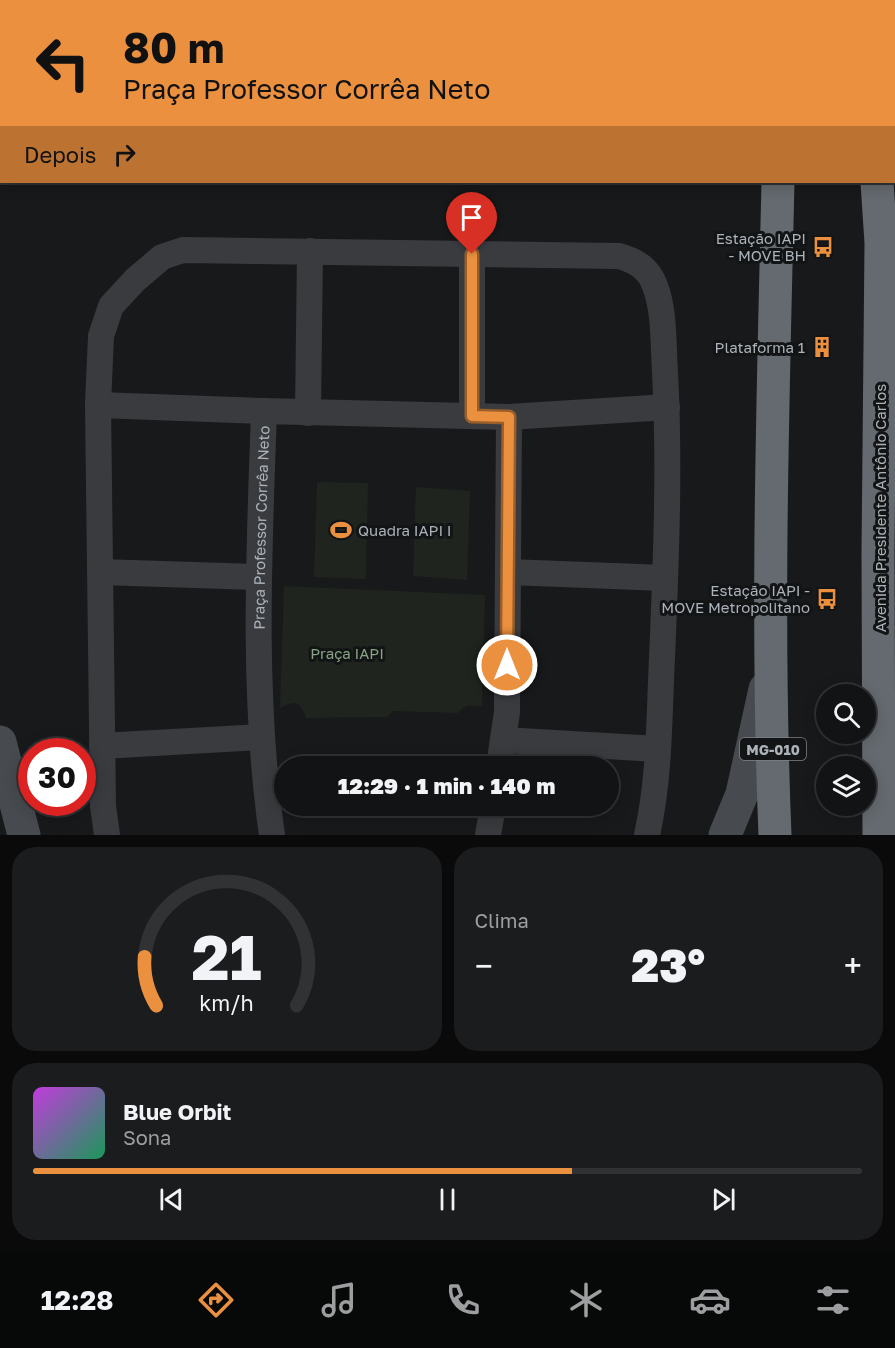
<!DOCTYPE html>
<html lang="pt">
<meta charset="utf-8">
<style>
:root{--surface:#121314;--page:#1b1c1d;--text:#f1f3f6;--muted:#9c9ea0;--line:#313234;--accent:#eb903f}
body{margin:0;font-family:"Golos Text",sans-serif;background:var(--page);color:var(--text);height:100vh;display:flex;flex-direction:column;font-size:22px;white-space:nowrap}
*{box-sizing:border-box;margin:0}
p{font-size:20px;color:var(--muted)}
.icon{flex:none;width:33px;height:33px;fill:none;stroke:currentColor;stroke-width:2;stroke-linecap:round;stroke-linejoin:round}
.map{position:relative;height:835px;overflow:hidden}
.details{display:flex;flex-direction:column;gap:12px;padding:12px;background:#0a0a0b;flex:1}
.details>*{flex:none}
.guide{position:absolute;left:0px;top:0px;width:896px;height:183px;box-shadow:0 3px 15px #0003,0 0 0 2px var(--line);background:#eb903f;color:#111;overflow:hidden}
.controls{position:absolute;left:816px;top:684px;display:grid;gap:12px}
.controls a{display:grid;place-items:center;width:60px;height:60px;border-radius:50%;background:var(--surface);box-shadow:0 3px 15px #0003,0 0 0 2px var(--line);font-size:30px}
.speed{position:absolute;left:18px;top:738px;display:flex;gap:12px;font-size:30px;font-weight:700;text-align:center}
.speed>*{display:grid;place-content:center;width:78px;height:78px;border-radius:50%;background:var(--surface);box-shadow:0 3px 15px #0003,0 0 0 2px var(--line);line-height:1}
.speed .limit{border:9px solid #d22;background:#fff;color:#111}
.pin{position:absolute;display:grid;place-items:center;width:51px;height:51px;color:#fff;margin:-62px -26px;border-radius:50% 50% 50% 0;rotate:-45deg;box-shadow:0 0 6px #0007}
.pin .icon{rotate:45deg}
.me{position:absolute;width:66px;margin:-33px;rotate:0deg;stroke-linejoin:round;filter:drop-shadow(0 0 4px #0008)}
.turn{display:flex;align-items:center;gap:21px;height:126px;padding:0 24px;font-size:27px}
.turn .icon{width:78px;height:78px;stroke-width:2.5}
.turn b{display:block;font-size:42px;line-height:51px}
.then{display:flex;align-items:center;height:57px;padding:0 24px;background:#0003;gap:12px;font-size:22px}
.big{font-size:45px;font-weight:800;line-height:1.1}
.details .tile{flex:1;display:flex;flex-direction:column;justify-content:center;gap:9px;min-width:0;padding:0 21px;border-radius:24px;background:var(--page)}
.details .dial{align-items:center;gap:0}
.dial svg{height:156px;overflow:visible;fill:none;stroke:var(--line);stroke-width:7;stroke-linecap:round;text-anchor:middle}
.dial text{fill:var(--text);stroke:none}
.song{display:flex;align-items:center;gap:18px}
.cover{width:72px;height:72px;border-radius:9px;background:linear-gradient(135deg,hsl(290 70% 55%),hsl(150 70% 35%))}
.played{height:6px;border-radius:3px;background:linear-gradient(90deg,var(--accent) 65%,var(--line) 65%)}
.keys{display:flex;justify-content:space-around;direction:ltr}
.heat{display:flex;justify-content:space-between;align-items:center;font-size:33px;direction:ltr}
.details .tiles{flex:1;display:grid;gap:12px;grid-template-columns:1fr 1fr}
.tile:last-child{grid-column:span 2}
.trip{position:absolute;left:274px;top:756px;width:345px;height:60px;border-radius:30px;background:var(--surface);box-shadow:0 3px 15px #0003,0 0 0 2px var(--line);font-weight:800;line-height:60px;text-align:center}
.dock{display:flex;height:96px;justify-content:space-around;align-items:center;background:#070808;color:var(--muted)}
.dock .icon{width:42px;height:42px}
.dock .selected{color:var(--accent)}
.dock b{font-size:27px;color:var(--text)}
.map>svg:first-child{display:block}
.green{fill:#1f251e}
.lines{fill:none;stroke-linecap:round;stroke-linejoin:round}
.street{stroke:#393b3f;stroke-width:26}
.secondary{stroke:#474b4f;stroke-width:33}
.highway{stroke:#656a70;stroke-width:33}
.route-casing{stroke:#995e29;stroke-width:15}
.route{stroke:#eb903f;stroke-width:10}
.labels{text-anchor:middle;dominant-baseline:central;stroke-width:6;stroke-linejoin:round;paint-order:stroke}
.shield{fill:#131415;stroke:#7d8388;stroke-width:1.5}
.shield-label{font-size:14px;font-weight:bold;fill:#abb2b9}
.poi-label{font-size:15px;fill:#abb2b9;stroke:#131415;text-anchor:end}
.street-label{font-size:15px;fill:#abb2b9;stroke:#131415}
.park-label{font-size:15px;fill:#87a483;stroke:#131415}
</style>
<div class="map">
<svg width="895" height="835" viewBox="0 0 895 835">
<rect width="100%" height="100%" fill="#18191a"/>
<!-- green -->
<path class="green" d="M317 482 368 483 366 579 314 577Z
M416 487 470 491 467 580 413 576Z
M284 586 485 595 482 706C469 708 469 701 458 713L393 711 387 717 306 718C301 701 295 700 280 708Z"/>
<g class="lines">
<!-- street -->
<g class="street">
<path d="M74 2V0"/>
<path d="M319 2V0"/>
<path d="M0 120 2 122"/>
<path d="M472 254V416"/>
<path d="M98 405 264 411"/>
<path d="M308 413 310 251"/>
<path d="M509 417 667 407"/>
<path d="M100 572 258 577"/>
<path d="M508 572 665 578"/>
<path d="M503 740 658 749"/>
<path d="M102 746 262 737"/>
<path d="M107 835 103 806 98 405 101 336 111 306 135 280 162 257 183 250 619 256C637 261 649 269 655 286 665 312 663 345 665 372 670 467 666 563 662 658 659 717 660 777 647 835"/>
<path id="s1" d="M272 835C252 695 259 553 264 411L509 417 507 712 499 766"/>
<path d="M488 835 493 806"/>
</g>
<!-- secondary -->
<path class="secondary" d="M588 2V0
M0 149 2 147
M0 742 24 835
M725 835 742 794 765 689"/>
<!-- highway -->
<path class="highway" d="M776 0V2
M865 0V2
M877 182 881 243 878 552 879 835
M775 835C766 617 773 399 778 182"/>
</g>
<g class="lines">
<defs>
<path id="route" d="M472 254V416L509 417 507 665"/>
</defs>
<!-- route casing -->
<use href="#route" class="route-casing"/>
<!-- route -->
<use href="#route" class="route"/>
</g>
<!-- icons -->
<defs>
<symbol id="bus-bare" viewBox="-9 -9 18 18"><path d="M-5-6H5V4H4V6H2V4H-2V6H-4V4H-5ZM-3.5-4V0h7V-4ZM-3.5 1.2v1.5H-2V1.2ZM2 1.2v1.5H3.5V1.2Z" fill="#eb903f" stroke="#131415" stroke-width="2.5" paint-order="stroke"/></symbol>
<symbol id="building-bare" viewBox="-9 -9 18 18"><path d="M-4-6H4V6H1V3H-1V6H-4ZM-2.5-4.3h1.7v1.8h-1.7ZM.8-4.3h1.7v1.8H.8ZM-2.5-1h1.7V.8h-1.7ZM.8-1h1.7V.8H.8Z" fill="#eb903f" stroke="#131415" stroke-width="2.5" paint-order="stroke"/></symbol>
<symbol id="stadium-bare" viewBox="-9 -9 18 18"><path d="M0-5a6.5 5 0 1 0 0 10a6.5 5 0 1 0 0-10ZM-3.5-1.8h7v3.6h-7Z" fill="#eb903f" stroke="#131415" stroke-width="2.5" paint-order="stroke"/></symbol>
</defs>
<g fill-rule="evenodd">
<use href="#bus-bare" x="808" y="232" width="30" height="30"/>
<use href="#building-bare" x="807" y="332" width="30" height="30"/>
<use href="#stadium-bare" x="326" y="515" width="30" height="30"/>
<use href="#bus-bare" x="812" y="584" width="30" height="30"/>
</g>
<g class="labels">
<!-- shield labels -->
<rect class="shield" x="740" y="738" width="66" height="22" rx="4.5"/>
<g class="shield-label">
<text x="773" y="749">MG-010</text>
</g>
<!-- poi labels -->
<g class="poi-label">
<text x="806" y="238">Estação IAPI<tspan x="806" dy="17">- MOVE BH</tspan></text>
<text x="805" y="347">Plataforma 1</text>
<text x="358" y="530" text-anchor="start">Quadra IAPI I</text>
<text x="810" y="590">Estação IAPI -<tspan x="810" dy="17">MOVE Metropolitano</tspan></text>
</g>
<!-- street labels -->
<g class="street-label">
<text transform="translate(880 508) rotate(-90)">Avenida Presidente Antônio Carlos</text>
<text stroke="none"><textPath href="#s1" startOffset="308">Praça Professor Corrêa Neto</textPath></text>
</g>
<!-- park labels -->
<g class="park-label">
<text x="347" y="653">Praça IAPI</text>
</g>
</g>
</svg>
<div class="controls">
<a><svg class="icon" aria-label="search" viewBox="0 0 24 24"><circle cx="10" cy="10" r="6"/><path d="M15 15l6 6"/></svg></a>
<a><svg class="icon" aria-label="layers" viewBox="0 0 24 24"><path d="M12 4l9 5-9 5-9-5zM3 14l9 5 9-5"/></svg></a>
</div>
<div class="speed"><div class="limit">30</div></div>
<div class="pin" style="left:472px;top:254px;background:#d93025"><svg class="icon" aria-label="arrive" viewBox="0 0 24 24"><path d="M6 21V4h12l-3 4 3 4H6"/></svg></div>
<svg class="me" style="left:507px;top:665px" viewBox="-20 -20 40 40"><circle r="17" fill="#eb903f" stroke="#fff" stroke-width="3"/><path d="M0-11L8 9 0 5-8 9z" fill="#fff"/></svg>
<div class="trip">12:29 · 1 min · 140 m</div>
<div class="guide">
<div class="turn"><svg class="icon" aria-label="left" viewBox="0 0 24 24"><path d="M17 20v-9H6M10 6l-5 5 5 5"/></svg><div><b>80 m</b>Praça Professor Corrêa Neto</div></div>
<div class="then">Depois<svg class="icon" aria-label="right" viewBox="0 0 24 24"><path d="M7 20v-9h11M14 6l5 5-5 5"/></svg></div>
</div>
</div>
<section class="details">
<div class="tiles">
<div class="tile dial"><svg viewBox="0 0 100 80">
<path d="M14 69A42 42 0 1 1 86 69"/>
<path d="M14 69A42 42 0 0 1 8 44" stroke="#eb903f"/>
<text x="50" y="56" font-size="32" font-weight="700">21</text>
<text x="50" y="72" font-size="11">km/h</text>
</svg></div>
<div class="tile"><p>Clima</p>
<div class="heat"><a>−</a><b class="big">23°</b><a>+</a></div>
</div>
<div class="tile">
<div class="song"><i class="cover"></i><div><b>Blue Orbit</b><p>Sona</p></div></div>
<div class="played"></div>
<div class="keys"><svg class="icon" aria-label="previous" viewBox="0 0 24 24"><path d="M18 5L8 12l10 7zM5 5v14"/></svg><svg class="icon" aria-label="pause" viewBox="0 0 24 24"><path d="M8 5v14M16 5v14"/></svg><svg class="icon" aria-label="next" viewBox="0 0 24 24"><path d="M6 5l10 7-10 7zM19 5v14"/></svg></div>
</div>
</div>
</section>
<nav class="dock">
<b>12:28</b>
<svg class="icon selected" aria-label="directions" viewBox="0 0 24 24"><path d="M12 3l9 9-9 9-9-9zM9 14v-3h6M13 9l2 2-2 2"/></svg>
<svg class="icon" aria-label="music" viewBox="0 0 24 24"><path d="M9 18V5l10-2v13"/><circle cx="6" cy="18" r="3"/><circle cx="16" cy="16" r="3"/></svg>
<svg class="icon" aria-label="phone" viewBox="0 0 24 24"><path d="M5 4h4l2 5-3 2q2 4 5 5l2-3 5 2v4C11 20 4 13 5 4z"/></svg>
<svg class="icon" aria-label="climate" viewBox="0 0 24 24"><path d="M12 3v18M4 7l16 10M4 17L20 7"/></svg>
<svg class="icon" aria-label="car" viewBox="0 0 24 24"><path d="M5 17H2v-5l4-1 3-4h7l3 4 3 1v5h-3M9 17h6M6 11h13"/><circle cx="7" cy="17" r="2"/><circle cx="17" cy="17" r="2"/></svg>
<svg class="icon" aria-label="filters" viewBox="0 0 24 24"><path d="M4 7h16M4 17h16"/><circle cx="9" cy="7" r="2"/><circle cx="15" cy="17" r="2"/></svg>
</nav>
